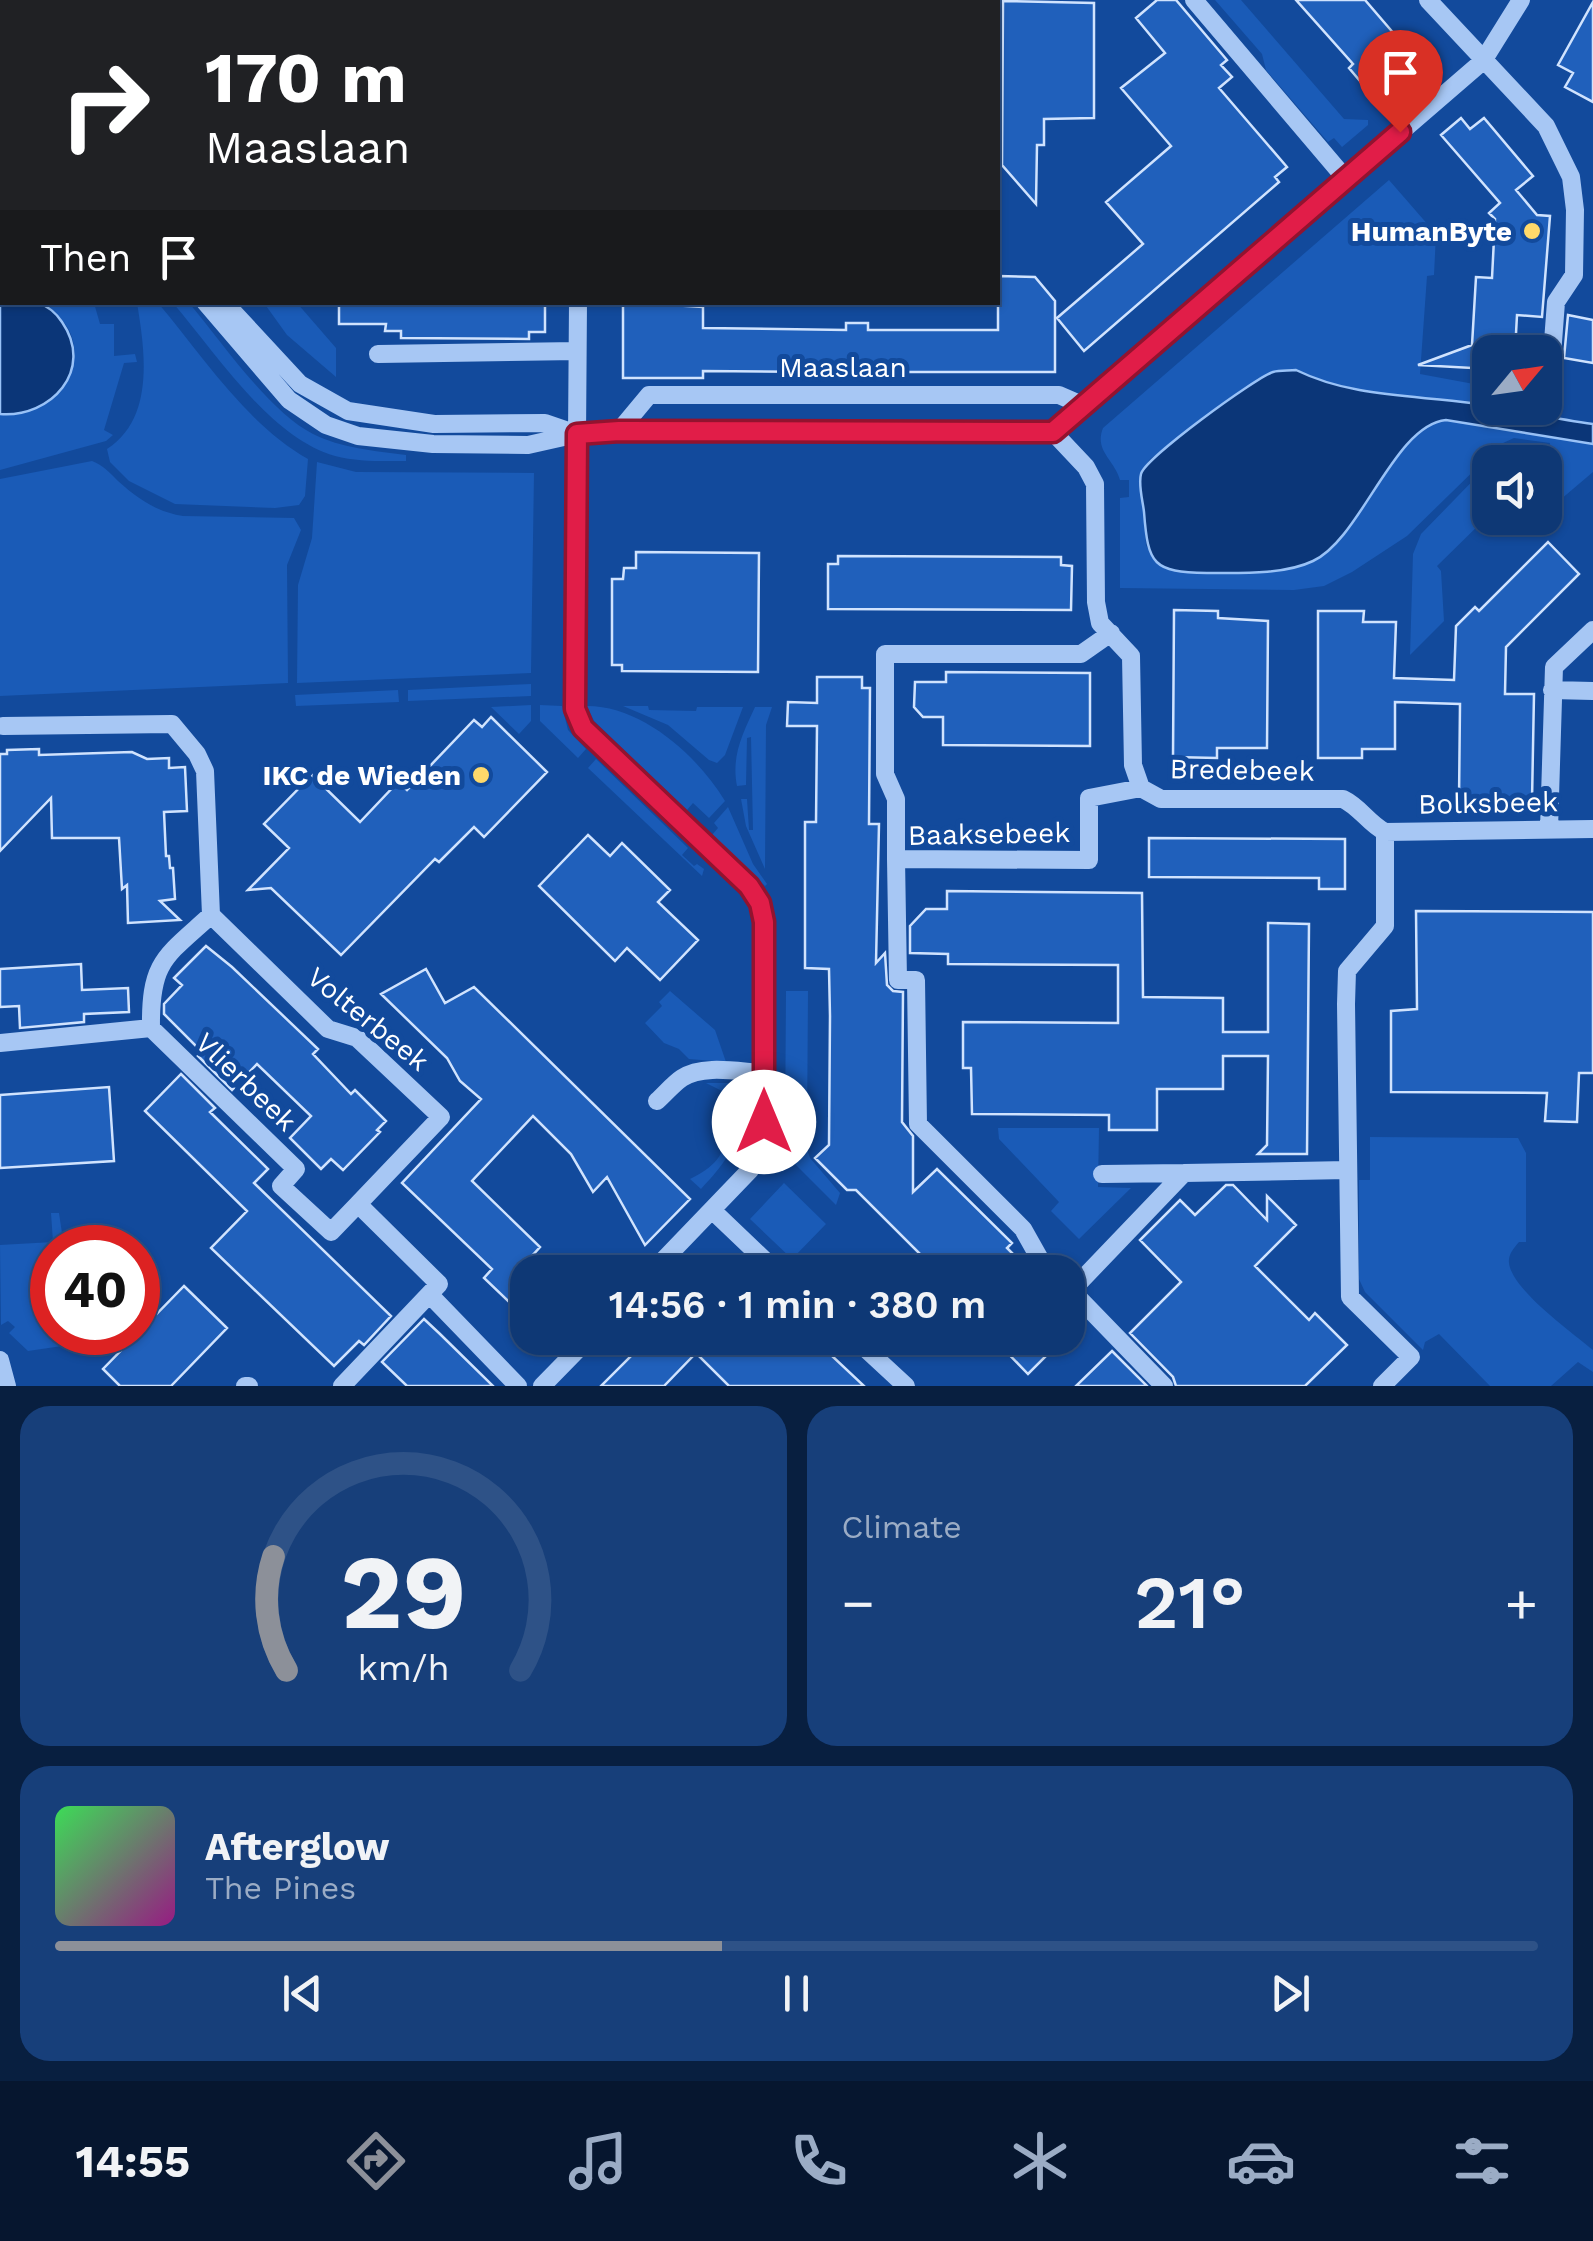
<!DOCTYPE html>
<meta charset="utf-8">
<style>
:root{--surface:#0e3875;--page:#173f7a;--text:#f1f3f6;--muted:#9bacc5;--line:#2e5287;--accent:#8c9099}
body{margin:0;font-family:"Work Sans",sans-serif;background:var(--page);color:var(--text);height:100vh;display:flex;flex-direction:column;font-size:38px;white-space:nowrap}
*{box-sizing:border-box;margin:0}
p{font-size:32px;color:var(--muted)}
.icon{flex:none;width:55px;height:55px;fill:none;stroke:currentColor;stroke-width:2;stroke-linecap:round;stroke-linejoin:round}
.map{position:relative;height:1386px;overflow:hidden}
.sheet{display:flex;flex-direction:column;gap:20px;padding:20px;background:#081f40;flex:1}
.sheet>*{flex:none}
.guide{position:absolute;left:0px;top:0px;width:1000px;height:305px;box-shadow:0 2px 8px #0004,0 0 0 2px var(--line);background:#202124;color:#fff;overflow:hidden}
.needle{width:65px;rotate:61deg}
.controls{position:absolute;left:1472px;top:335px;display:grid;gap:20px}
.controls a{display:grid;place-items:center;width:90px;height:90px;border-radius:20px;background:var(--surface);box-shadow:0 2px 8px #0004,0 0 0 2px var(--line);font-size:50px}
.speed{position:absolute;left:30px;top:1225px;display:flex;gap:20px;font-size:50px;font-weight:700;text-align:center}
.speed>*{display:grid;place-content:center;width:130px;height:130px;border-radius:50%;background:var(--surface);box-shadow:0 2px 8px #0004,0 0 0 2px var(--line);line-height:1}
.speed .limit{border:15px solid #d22;background:#fff;color:#111}
.pin{position:absolute;display:grid;place-items:center;width:85px;height:85px;color:#fff;margin:-102px -42px;border-radius:50% 50% 50% 0;rotate:-45deg;box-shadow:0 0 10px #0007}
.pin .icon{rotate:45deg}
.me{position:absolute;width:110px;margin:-55px;rotate:0deg;stroke-linejoin:round;filter:drop-shadow(0 0 8px #0008)}
.turn{display:flex;align-items:center;gap:35px;height:210px;padding:0 40px;font-size:45px}
.turn .icon{width:130px;height:130px;stroke-width:2.5}
.turn b{display:block;font-size:70px;line-height:85px}
.then{display:flex;align-items:center;height:95px;padding:0 40px;background:#0003;gap:20px;font-size:38px}
.big{font-size:75px;font-weight:600;line-height:1.1}
.sheet .widget{flex:1;display:flex;flex-direction:column;justify-content:center;gap:15px;min-width:0;padding:0 35px;border-radius:30px;background:var(--page)}
.sheet .dial{align-items:center;gap:0}
.dial svg{height:260px;overflow:visible;fill:none;stroke:var(--line);stroke-width:7;stroke-linecap:round;text-anchor:middle}
.dial text{fill:var(--text);stroke:none}
.song{display:flex;align-items:center;gap:30px}
.cover{width:120px;height:120px;border-radius:15px;background:linear-gradient(135deg,hsl(130 70% 55%),hsl(310 70% 35%))}
.played{height:10px;border-radius:5px;background:linear-gradient(90deg,var(--accent) 45%,var(--line) 45%)}
.keys{display:flex;justify-content:space-around;direction:ltr}
.heat{display:flex;justify-content:space-between;align-items:center;font-size:55px;direction:ltr}
.sheet .tiles{flex:1;display:grid;gap:20px;grid-template-columns:1fr 1fr}
.widget:last-child{grid-column:span 2}
.trip{position:absolute;left:510px;top:1255px;width:575px;height:100px;border-radius:30px;background:var(--surface);box-shadow:0 2px 8px #0004,0 0 0 2px var(--line);font-weight:600;line-height:100px;text-align:center}
.menu{display:flex;height:160px;justify-content:space-around;align-items:center;background:#06162f;color:var(--muted)}
.menu .icon{width:70px;height:70px}
.menu .on{color:var(--accent)}
.menu b{font-size:45px;color:var(--text)}
.map>svg:first-child{display:block}
.green{fill:#1a5bb7}
.water{fill:#0b3678;stroke:#99c2f7;stroke-width:2.5}
.building{fill:#2060bb;stroke:#d0e3fe;stroke-width:2.5}
.lines{fill:none;stroke-linecap:round;stroke-linejoin:round}
.minor{stroke:#a7c7f4;stroke-width:18}
.route-casing{stroke:#92132f;stroke-width:25}
.route{stroke:#e11d48;stroke-width:18}
.poi-dot{fill:#ffd96a;stroke:#124a9c;stroke-width:4}
.labels{text-anchor:middle;dominant-baseline:central;stroke-width:10;stroke-linejoin:round;paint-order:stroke}
.poi-label{font-size:28px;font-weight:bold;fill:#fff;stroke:#124a9c;text-anchor:end}
.street-label{font-size:28px;fill:#fff;stroke:#124a9c}
</style>
<div class="map">
<svg width="1593" height="1386" viewBox="0 0 1593 1386">
<rect width="100%" height="100%" fill="#124a9c"/>
<!-- green -->
<path class="green" d="M0 0 69 2H2V109Z
M480 0H797L482 2Z
M1215 0H1241L1344 119 1368 120V125L1342 147 1334 138 1328 142 1266 70 1262 54Z
M1389 180 1436 234 1434 275 1427 276 1420 374 1490 387V406L1381 394 1317 380 1296 370 1271 372 1150 459 1140 475 1146 545 1155 562 1175 571 1266 570 1301 566 1328 552 1413 436 1423 426 1441 420 1593 444V472L1560 500 1545 497V462H1490V514L1437 566 1441 571 1444 621 1410 655 1413 554 1421 534 1491 462 1512 452 1548 456 1550 443 1514 438 1492 448 1493 452 1407 536 1352 572 1324 586 1294 590 1120 588V498L1129 497V480H1120C1114 459 1094 451 1103 428Z
M36 303H94L100 324H114V356L135 354 137 362 124 363 104 430 113 435 106 441 0 470V414C74 418 105 329 36 303Z
M137 303H158C203 356 246 424 308 459L305 496 299 505 275 508 175 504 129 481 110 462 107 449C155 418 145 351 137 303Z
M173 303H189C222 342 269 412 313 434 341 448 375 451 406 455V461C382 461 358 462 335 456 270 438 216 353 173 303Z
M264 303H297L336 348V377L287 335Z
M92 461C103 465 110 473 118 481 138 499 157 512 183 516L294 518 301 530 287 565 288 683 0 696V479Z
M317 462 356 472 534 473 531 673 297 683 298 585 312 538Z
M531 684V696L408 701V690Z
M398 690 399 702 296 706 295 695Z
M531 705V721L519 734 491 707Z
M540 705 562 706 568 730 586 749 578 758 540 721Z
M587 706C642 706 697 755 725 801L709 818 693 803 687 810 594 721Z
M623 706H648L649 710 696 711 697 707H743L725 755 717 763 709 760 668 725Z
M755 707H772L766 725 765 869 746 826 741 799H747L749 830H753L751 737 747 738 746 785 737 786C731 756 743 733 755 707Z
M596 759 688 848 682 855 694 866 697 864 704 869 702 876 588 768Z
M728 807 753 864 767 884 765 886 712 835 718 828 714 823Z
M670 991 715 1030 726 1062 689 1059 679 1049 664 1043 645 1023 662 1006 659 1002Z
M786 991H808L807 1136 785 1137Z
M706 1083H740C739 1137 739 1149 701 1189L690 1179C735 1157 726 1135 724 1092Z
M998 1128H1099L1098 1187 1131 1188 1079 1239 1051 1211 1059 1202 999 1139Z
M1370 1137 1518 1138 1526 1153V1242H1519C1513 1249 1508 1255 1509 1263 1512 1290 1573 1333 1593 1350V1372L1578 1362 1551 1386H1490L1439 1334 1425 1342 1423 1350 1365 1292 1359 1279V1180H1370Z
M786 1145 806 1146 810 1158 840 1193 836 1205 787 1156Z
M784 1183 826 1224 792 1259 750 1219Z
M51 1213H59L63 1240 105 1234 118 1247 52 1248V1332L84 1333 62 1346 28 1351 9 1333 15 1327 8 1321 1 1325 0 1245 53 1242Z"/>
<!-- water -->
<path class="water" d="M0 302C10 303 27 300 38 303 48 306 57 314 62 322 95 370 51 418 0 414Z
M1296 370C1351 397 1412 395 1471 403 1510 408 1552 419 1593 424V444L1446 420C1394 425 1361 539 1313 561 1284 575 1239 573 1207 573 1153 572 1148 565 1144 512 1143 502 1138 485 1141 474 1145 458 1255 378 1273 372 1280 370 1289 371 1296 370Z"/>
<!-- building -->
<path class="building" d="M1157 0H1176L1227 60 1221 65 1232 77 1219 88 1287 167 1275 177 1279 182 1084 351 1057 318 1143 244 1106 202 1171 146 1121 88 1165 53 1136 18Z
M1296 0H1365L1426 71 1383 108 1349 68 1353 64Z
M1003 1 1094 3V118L1044 119V145H1037L1036 204 1002 165Z
M1593 2V102L1565 87 1573 73 1558 65Z
M1461 118 1470 129 1484 118 1533 176 1516 190 1537 215 1550 216 1542 317 1517 315 1515 352H1490V369L1418 365 1472 345 1476 277 1492 278 1495 219 1489 213 1500 203 1441 135Z
M998 276 1035 277 1055 301V372H883V366L817 365V372L703 371V378H623V302L703 307V328L846 330V323H868V330H998Z
M339 302H545V332H529V339L401 338V331H385L386 324H339Z
M1568 315 1593 320V363L1564 358Z
M1548 542 1579 574 1506 647 1505 694H1534L1532 801H1459L1460 704 1395 702V749H1362V758H1318V611H1364L1363 622H1396L1394 678 1454 680 1456 626 1475 607 1479 611Z
M636 552 759 553 758 672 622 671V665H612V579H623L624 568H636Z
M838 556 1061 557V565L1072 566 1071 610 828 609V564H838Z
M1174 610 1218 611V618L1268 621 1267 748H1217V758L1173 757Z
M946 672 1090 673V746L943 745V717H923L914 707 915 682H946Z
M817 677H862V688H870L869 824H879L876 963 885 953 887 985 893 991 903 992 902 1122 913 1136V1192L937 1169 1012 1243 1007 1248 1016 1257 1001 1272H938L856 1190H847L815 1158 829 1145 830 1016 829 969 805 968V822H816L817 726H787L788 702 817 703Z
M491 717 547 772 484 837 474 827 439 862 435 859 341 955 271 888 248 890 289 848 264 824 312 775 360 822 398 782 407 790 474 720 482 727Z
M39 749V755L132 752 147 759 169 758V768L185 767 187 811 164 812 166 856H169L170 868H173L175 899 160 901 180 920 128 923 127 885 122 889 119 838H52L51 798 0 851V754H7V750Z
M588 835 610 856 622 843 670 890 658 902 698 940 660 980 627 948 615 961 539 886Z
M1149 838 1345 839V889H1319V878L1149 877Z
M947 891 1142 893 1143 997 1223 998V1032H1268V923L1309 924 1307 1154H1258L1267 1145 1268 1056H1223V1089H1157V1130H1109V1115L972 1114 971 1068H963V1022L1118 1023V965L948 964V954L910 953V926L926 909H947Z
M1416 911 1593 912V1073H1579L1577 1122 1545 1121 1547 1093 1391 1092V1011L1417 1009Z
M206 946 232 967 318 1049 313 1054 351 1094 355 1090 386 1121 377 1130 380 1132 343 1170 331 1159 321 1169 290 1138 311 1116 257 1064 232 1090 198 1056 202 1052 164 1014V1004L182 985 174 978Z
M81 964 82 990 128 988 129 1012 84 1014V1022L20 1028 19 1006 0 1007V969Z
M426 969 445 1003 474 987 690 1199 645 1245 607 1177 593 1192 571 1154 533 1116 472 1181 540 1247 532 1256 549 1272H528V1320L484 1278 492 1269 402 1183 481 1099 460 1081 447 1058 381 994Z
M181 1074 215 1108 210 1112 268 1169 254 1183 391 1316 364 1345 359 1341 334 1366 211 1248 247 1211 145 1111Z
M109 1087 114 1161 0 1168V1095Z
M1226 1185H1233L1267 1220V1196L1296 1225 1255 1266 1309 1320 1315 1313 1347 1345 1305 1386H1176L1173 1377 1130 1333 1181 1282 1140 1240 1180 1200 1195 1215Z
M184 1286 227 1328 171 1386H120L103 1369Z
M424 1319 440 1334 493 1386H407L382 1362Z
M649 1338H813L864 1386H729L696 1353 664 1386H601Z
M993 1338H1064L1028 1374Z
M1112 1351 1147 1386H1076Z"/>
<g class="lines">
<!-- minor -->
<path class="minor" d="M419 0 421 2
M1194 0 1345 178
M1428 0 1546 126 1571 177 1575 210 1574 275 1556 302 1551 368
M230 2H251
M324 2 327 0
M917 2V0
M988 2V0
M0 133 2 134
M0 150 2 151
M205 302 289 400 326 425 358 436 433 444 528 445 577 434 619 431 1053 432 1483 61 1521 0
M224 302 300 384 348 411 434 424 545 423 577 434
M578 302 575 709 583 728 749 886 760 903 764 922 763 1144 750 1170 652 1272
M378 354 577 351
M619 431 649 395H1059L1082 405
M1053 432 1086 467 1095 484 1096 602 1100 623 1131 656 1133 765 1141 788 1161 799H1343C1360 807 1368 823 1385 832V926L1347 971 1346 1004 1350 1297 1411 1357 1382 1386
M1552 690 1593 691
M3 726 172 724 197 754 205 771 211 915 328 1029 357 1038 441 1117 358 1204 439 1284 342 1386
M1549 829 1554 667 1593 630
M1385 832 1593 829
M896 859V799L885 774V654H1081L1111 633
M151 1028 296 1169 281 1186 331 1232 358 1204
M151 1028C150 961 165 957 211 915
M0 1043 151 1028
M657 1101C665 1094 673 1084 682 1078 703 1064 740 1072 764 1073
M1102 1174 1184 1173
M713 1211 777 1272
M1053 1272 1041 1261 1023 1229 918 1124 916 980H898L896 859 1089 860V798L1141 788
M1068 1287 1164 1386
M1071 1291 1184 1173 1347 1170
M430 1295 518 1386
M854 1338 906 1386
M0 1360 7 1386
M245 1386H249
M542 1386 589 1338"/>
</g>
<g class="lines">
<defs>
<path id="route" d="M764 1122V922L760 903 749 886 583 728 575 709 577 434 619 431 1053 432 1400 132"/>
</defs>
<!-- route casing -->
<use href="#route" class="route-casing"/>
<!-- route -->
<use href="#route" class="route"/>
</g>
<!-- markers -->
<g class="poi-dot">
<circle cx="1532" cy="231" r="10"/>
<circle cx="481" cy="775" r="10"/>
</g>
<g class="labels">
<!-- poi labels -->
<g class="poi-label">
<text x="1512" y="231">HumanByte</text>
<text x="461" y="775">IKC de Wieden</text>
</g>
<!-- street labels -->
<g class="street-label">
<text x="843" y="367">Maaslaan</text>
<text transform="translate(1242 770) rotate(1)">Bredebeek</text>
<text transform="translate(1488 803) rotate(-1)">Bolksbeek</text>
<text transform="translate(989 834) rotate(-1)">Baaksebeek</text>
<text transform="translate(368 1019) rotate(39)">Volterbeek</text>
<text transform="translate(246 1082) rotate(44)">Vlierbeek</text>
</g>
</g>
</svg>
<div class="controls">
<a><svg class="needle" viewBox="-14 -14 28 28"><path d="M0-13l5 13h-10z" fill="#e53935"/><path d="M0 13l5-13h-10z" fill="#9bacc5"/></svg></a>
<a><svg class="icon" aria-label="sound" viewBox="0 0 24 24"><path d="M4 9h4l5-4v14l-5-4H4zM17 9q2 3 0 6"/></svg></a>
</div>
<div class="speed"><div class="limit">40</div></div>
<div class="pin" style="left:1400px;top:132px;background:#d93025"><svg class="icon" aria-label="arrive" viewBox="0 0 24 24"><path d="M6 21V4h12l-3 4 3 4H6"/></svg></div>
<svg class="me" style="left:764px;top:1122px" viewBox="-20 -20 40 40"><circle r="19" fill="#fff"/><path d="M0-13L10 11 0 6-10 11z" fill="#e11d48"/></svg>
<div class="trip">14:56 · 1 min · 380 m</div>
<div class="guide">
<div class="turn"><svg class="icon" aria-label="right" viewBox="0 0 24 24"><path d="M7 20v-9h11M14 6l5 5-5 5"/></svg><div><b>170 m</b>Maaslaan</div></div>
<div class="then">Then<svg class="icon" aria-label="arrive" viewBox="0 0 24 24"><path d="M6 21V4h12l-3 4 3 4H6"/></svg></div>
</div>
</div>
<section class="sheet">
<div class="tiles">
<div class="widget dial"><svg viewBox="0 0 100 80">
<path d="M14 69A42 42 0 1 1 86 69"/>
<path d="M14 69A42 42 0 0 1 10 34" stroke="#8c9099"/>
<text x="50" y="56" font-size="32" font-weight="700">29</text>
<text x="50" y="72" font-size="11">km/h</text>
</svg></div>
<div class="widget"><p>Climate</p>
<div class="heat"><a>−</a><b class="big">21°</b><a>+</a></div>
</div>
<div class="widget">
<div class="song"><i class="cover"></i><div><b>Afterglow</b><p>The Pines</p></div></div>
<div class="played"></div>
<div class="keys"><svg class="icon" aria-label="previous" viewBox="0 0 24 24"><path d="M18 5L8 12l10 7zM5 5v14"/></svg><svg class="icon" aria-label="pause" viewBox="0 0 24 24"><path d="M8 5v14M16 5v14"/></svg><svg class="icon" aria-label="next" viewBox="0 0 24 24"><path d="M6 5l10 7-10 7zM19 5v14"/></svg></div>
</div>
</div>
</section>
<nav class="menu">
<b>14:55</b>
<svg class="icon on" aria-label="directions" viewBox="0 0 24 24"><path d="M12 3l9 9-9 9-9-9zM9 14v-3h6M13 9l2 2-2 2"/></svg>
<svg class="icon" aria-label="music" viewBox="0 0 24 24"><path d="M9 18V5l10-2v13"/><circle cx="6" cy="18" r="3"/><circle cx="16" cy="16" r="3"/></svg>
<svg class="icon" aria-label="phone" viewBox="0 0 24 24"><path d="M5 4h4l2 5-3 2q2 4 5 5l2-3 5 2v4C11 20 4 13 5 4z"/></svg>
<svg class="icon" aria-label="climate" viewBox="0 0 24 24"><path d="M12 3v18M4 7l16 10M4 17L20 7"/></svg>
<svg class="icon" aria-label="car" viewBox="0 0 24 24"><path d="M5 17H2v-5l4-1 3-4h7l3 4 3 1v5h-3M9 17h6M6 11h13"/><circle cx="7" cy="17" r="2"/><circle cx="17" cy="17" r="2"/></svg>
<svg class="icon" aria-label="filters" viewBox="0 0 24 24"><path d="M4 7h16M4 17h16"/><circle cx="9" cy="7" r="2"/><circle cx="15" cy="17" r="2"/></svg>
</nav>
